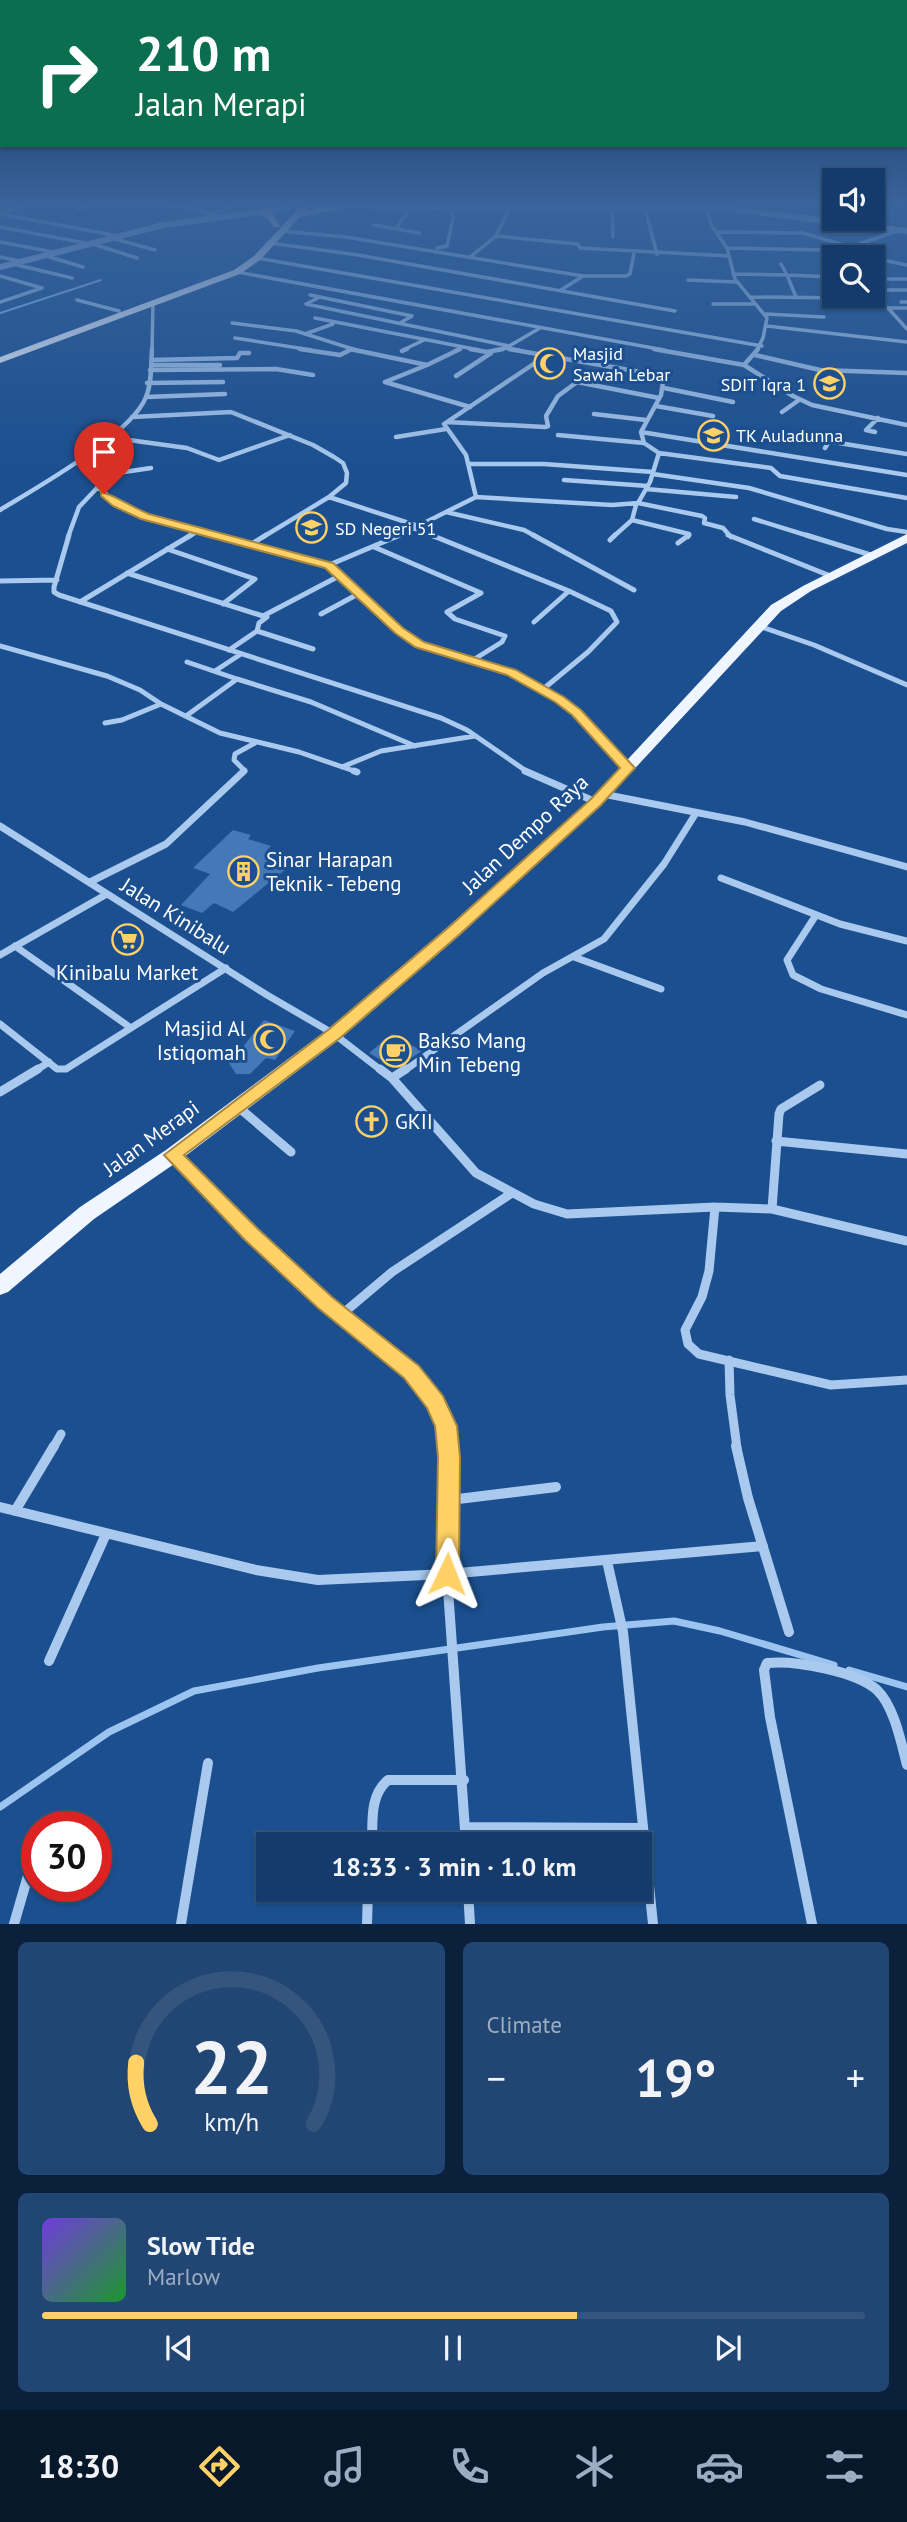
<!DOCTYPE html>
<meta charset="utf-8">
<style>
:root{--surface:#143b6b;--page:#214673;--text:#f1f3f6;--muted:#9dadc1;--line:#33557e;--accent:#ffd166}
body{margin:0;font-family:"PT Sans",sans-serif;background:var(--page);color:var(--text);height:100vh;display:flex;flex-direction:column;font-size:26px;white-space:nowrap}
*{box-sizing:border-box;margin:0}
p{font-size:23px;color:var(--muted)}
.icon{flex:none;width:38px;height:38px;fill:none;stroke:currentColor;stroke-width:2;stroke-linecap:round;stroke-linejoin:round}
.map{position:relative;height:1924px;overflow:hidden}
.sheet{display:flex;flex-direction:column;gap:18px;padding:18px;background:#0b203b;flex:1}
.sheet>*{flex:none}
.top-card{position:absolute;left:0px;top:0px;width:908px;height:147px;box-shadow:0 2px 5px #0004,0 0 0 2px var(--line);background:#0b6e4f;color:#fff;overflow:hidden}
.fabs{position:absolute;left:822px;top:168px;display:grid;gap:14px}
.fabs a{display:grid;place-items:center;width:63px;height:63px;border-radius:0px;background:var(--surface);box-shadow:0 2px 5px #0004,0 0 0 2px var(--line);font-size:35px}
.speed{position:absolute;left:21px;top:1811px;display:flex;gap:14px;font-size:35px;font-weight:700;text-align:center}
.speed>*{display:grid;place-content:center;width:91px;height:91px;border-radius:50%;background:var(--surface);box-shadow:0 2px 5px #0004,0 0 0 2px var(--line);line-height:1}
.speed .limit{border:10px solid #d22;background:#fff;color:#111}
.pin{position:absolute;display:grid;place-items:center;width:60px;height:60px;color:#fff;margin:-72px -30px;border-radius:50% 50% 50% 0;rotate:-45deg;box-shadow:0 0 7px #0007}
.pin .icon{rotate:45deg}
.me{position:absolute;width:77px;margin:-38px;rotate:2deg;stroke-linejoin:round;filter:drop-shadow(0 0 5px #0008)}
.turn{display:flex;align-items:center;gap:24px;height:147px;padding:0 21px;font-size:32px}
.turn .icon{width:91px;height:91px;stroke-width:2.5}
.turn b{display:block;font-size:49px;line-height:60px}
.big{font-size:52px;font-weight:800;line-height:1.1}
.sheet .tile{flex:1;display:flex;flex-direction:column;justify-content:center;gap:10px;min-width:0;padding:0 24px;border-radius:10px;background:var(--page)}
.sheet .dial{align-items:center;gap:0}
.dial svg{height:182px;overflow:visible;fill:none;stroke:var(--line);stroke-width:7;stroke-linecap:round;text-anchor:middle}
.dial text{fill:var(--text);stroke:none}
.song{display:flex;align-items:center;gap:21px}
.cover{width:84px;height:84px;border-radius:10px;background:linear-gradient(135deg,hsl(260 70% 55%),hsl(130 70% 35%))}
.played{height:7px;border-radius:4px;background:linear-gradient(90deg,var(--accent) 65%,var(--line) 65%)}
.keys{display:flex;justify-content:space-around;direction:ltr}
.heat{display:flex;justify-content:space-between;align-items:center;font-size:38px;direction:ltr}
.sheet .tiles{flex:1;display:grid;gap:18px;grid-template-columns:1fr 1fr}
.tile:last-child{grid-column:span 2}
.trip{position:absolute;left:256px;top:1832px;width:396px;height:70px;border-radius:0px;background:var(--surface);box-shadow:0 2px 5px #0004,0 0 0 2px var(--line);font-weight:800;line-height:70px;text-align:center}
.tab-bar{display:flex;height:112px;justify-content:space-around;align-items:center;background:#08182b;color:var(--muted)}
.tab-bar .icon{width:49px;height:49px}
.tab-bar .on{color:var(--accent)}
.tab-bar b{font-size:32px;color:var(--text)}
.map>svg:first-child{display:block}
.lines{fill:none;stroke-linecap:round;stroke-linejoin:round}
.stream-far1{stroke:#9cc4f0;stroke-width:2}
.stream{stroke:#9cc4f0;stroke-width:7}
.building{fill:#4478b7}
.minor-far5{stroke:#a9c9ee;stroke-width:3.5}
.minor-far4{stroke:#a9c9ee;stroke-width:4.5}
.minor-far3{stroke:#a9c9ee;stroke-width:5}
.minor-far2{stroke:#a9c9ee;stroke-width:7}
.minor-far1{stroke:#a9c9ee;stroke-width:9}
.minor{stroke:#a9c9ee;stroke-width:10}
.tertiary{stroke:#a9c9ee;stroke-width:6}
.primary{fill:#f0f6ff;fill-rule:evenodd}
.route{fill:#ffd166;stroke:#a68842;stroke-width:2}
.labels{text-anchor:middle;dominant-baseline:central;stroke-width:6;stroke-linejoin:round;paint-order:stroke}
.far-poi-label{font-size:18px;fill:#fff;stroke:#1b4f8f;text-anchor:start}
.street-label{font-size:21px;fill:#fff;stroke:#1b4f8f}
.poi-label{font-size:21px;fill:#fff;stroke:#1b4f8f;text-anchor:start}
</style>
<div class="map">
<svg width="907" height="1924" viewBox="0 0 907 1924">
<rect width="100%" height="100%" fill="#1b4f8f"/>
<g class="lines">
<!-- stream-far1 -->
<path class="stream-far1" d="M0 313 101 280"/>
<!-- stream -->
<path class="stream" d="M849 1670 907 1687
M0 1807 109 1732 194 1691 318 1668 603 1627 674 1621 720 1631 834 1665"/>
</g>
<!-- building -->
<path class="building" d="M233 830 251 835 248 839 271 846 267 850 288 857 280 865 287 868 233 912 214 903 202 913 181 905 210 874 193 868Z
M264 1020 295 1031 275 1060 266 1058 250 1074H236L225 1057 242 1048Z
M392 1034 422 1051 395 1068 369 1053Z"/>
<g class="lines">
<!-- minor-far5 -->
<path class="minor-far5" d="M133 202 193 208 220 217
M411 206 396 229 420 233
M706 208 712 226 727 248 735 279 767 318 763 338 757 350
M78 209 97 202
M612 209 613 237
M645 209 657 254
M0 213 36 202
M211 213 234 207 219 204 223 202
M0 214 118 236
M374 225 396 229
M0 227 96 245 137 258
M282 231 346 237 583 276 561 290
M718 232 803 233 851 247 899 230
M496 236 578 244 580 248 729 256
M111 238 155 250
M0 242 53 252
M270 243 358 255 675 311
M437 248 447 246 453 218 452 207
M727 248 828 250 865 257
M43 255 83 267
M0 257 19 261
M470 257 496 236 509 209
M257 258 762 346
M873 258 907 265
M13 264 72 278
M781 264 787 275 835 277
M237 272 664 350
M733 274 787 275 796 297
M0 276 42 288 0 302
M582 276H626L630 274 634 253
M873 279H907
M688 280 736 282
M873 290H907
M310 295 412 316 400 323
M320 297 306 304 509 346
M750 297 848 298 860 305 888 308
M77 300 119 311
M901 302H907
M713 304H756
M907 308H888L907 329
M766 314 824 317
M315 318 479 350
M232 323 296 331 356 350
M767 326 907 342
M305 334 333 324
M235 338 311 350
M506 348 519 350
M152 350 153 304
M349 350 352 349
M403 350 424 340
M456 350 461 348
M495 350 506 348 540 328"/>
<!-- minor-far4 -->
<path class="minor-far4" d="M300 349 340 355 352 349
M350 349 427 365 385 382
M470 349 487 352 503 349
M654 349 744 365 793 396 812 405 907 425
M402 351 407 349
M755 355 820 370 907 373
M151 360 237 358 240 353H249
M151 365H220
M427 365 460 349
M744 365 758 349
M150 370 276 369 313 375
M456 376 491 353
M385 382 470 407
M147 383 223 382
M664 388 733 402
M146 397 225 394
M656 406 713 416
M782 412 799 400
M594 414 646 420
M132 417 231 412 313 445 334 457 343 463 347 473 346 483 329 497 263 537
M447 422 545 427 548 426 546 416 558 396 577 382 659 398
M641 432 907 475
M875 432 866 430 878 418
M558 435 644 443
M107 437 187 448 219 460 290 435
M396 437 446 429
M825 448 828 443 833 442 907 454
M659 453 771 468 780 476 907 498
M84 456 97 476 98 487 117 504 130 511 225 537
M468 464H544L653 472
M653 474 749 488 887 529 907 532
M97 476 151 468
M564 480 648 486
M646 489 736 497
M329 497 418 526
M476 497 466 455 444 424 547 355
M638 503 702 516 705 518 704 523 723 528 731 537
M0 510C36 488 131 435 146 397 152 383 151 364 152 349
M446 512 524 530 537 537
M754 519 812 537
M632 520 689 534 688 537
M413 528 435 537
M68 537 79 507 98 487
M188 537 198 531
M396 537 476 497 612 505 638 503 650 482 659 453 644 443 641 432 661 395 663 382 652 374 509 349
M613 537 632 520 636 505"/>
<!-- minor-far3 -->
<path class="minor-far3" d="M69 535 54 587V592L59 595 441 718 467 730 529 773
M219 535 329 565 399 631 419 645 512 673 559 700 577 713 628 768
M431 535 569 591 534 622
M533 535 634 590
M728 535 833 577
M806 535 874 556
M610 540 615 535
M678 543 689 535
M250 545 266 535
M374 547 481 593
M167 549 255 579 223 604
M329 565 400 535
M127 573 263 616 341 575
M0 581 57 580
M80 602 191 535
M321 614 360 593
M759 626 814 645 907 685
M257 631 313 649
M0 646 107 676 140 690 161 704 220 733 299 752 357 772
M229 650 257 631 259 623 267 617
M473 660 502 642 505 636 455 619 447 612 481 593
M215 671 241 654
M237 679 311 702 415 746
M542 690 588 652 617 622 611 611 569 591
M186 716 237 679 187 662
M105 723 122 720 161 704
M342 767 381 751 475 736
M243 773 244 770 234 760 235 754 255 743"/>
<!-- minor-far2 -->
<path class="minor-far2" d="M354 771 357 772
M525 771 596 802
M603 794 745 822 907 867
M0 826 267 995 334 1034 382 1071
M721 878 840 924 907 941
M90 882 166 844 244 771
M816 915 787 960 793 975 821 989 907 1015
M15 946 131 1028
M0 955 107 894
M574 957 661 989
M0 1024 57 1069H66L226 968
M35 1071 49 1062
M404 1071 543 973 604 939 664 864 696 813"/>
<!-- minor-far1 -->
<path class="minor-far1" d="M380 1069 392 1078 476 1173 534 1204 567 1214 715 1207 772 1209 907 1241
M392 1078 406 1069
M0 1092 38 1069
M237 1106 291 1152
M776 1141 907 1154
M173 1155 306 1285 412 1373 435 1402 443 1419 448 1448
M715 1207 709 1271 702 1297 685 1330 688 1344 699 1354 831 1385 907 1380
M772 1209 779 1114 781 1109 820 1085
M341 1315 392 1272 512 1193
M729 1360 730 1395 737 1448
M53 1448 61 1434"/>
<!-- minor -->
<path class="minor" d="M448 1446 450 1486 447 1575 466 1844
M736 1446 748 1498 789 1632
M450 1500 556 1487
M0 1507 256 1570 318 1580 447 1574 763 1546
M15 1511 54 1446
M607 1561 623 1632 653 1924
M49 1661 106 1534
M465 1827 643 1828
M372 1844C373 1822 369 1796 388 1780H464
M468 1890 470 1924
M14 1924 36 1848
M181 1924 208 1763
M367 1924 368 1890
M812 1924 770 1717 764 1670 767 1663C794 1660 856 1671 877 1690 894 1706 901 1742 907 1765"/>
<!-- tertiary -->
<path class="tertiary" d="M309 205 557 209 715 207 907 231
M0 267 163 225 288 208"/>
<!-- primary -->
<path class="primary" d="M343 204 346 208 300 217 260 260 240 274 0 363V357L234 270 254 256 300 207H306V210Z
M257 209 273 214 280 227H274L267 218 257 213Z
M907 534V543L811 591 781 611 601 805 461 934 341 1038 180 1160 94 1219 8 1292 0 1295V1274L80 1207 166 1150 327 1030 449 926 591 799 771 605 803 586Z"/>
</g>
<!-- sky -->
<linearGradient id="sky" x2="0" y2="1"><stop stop-color="#0f2b4f"/><stop offset="0.43" stop-color="#39639b"/><stop offset="1" stop-color="#39639b" stop-opacity="0"/></linearGradient>
<rect width="907" height="471" fill="url(#sky)"/>
<!-- route -->
<path class="route" d="M101 492C108 492 138 510 149 514L333 563 403 628 424 642 516 670 564 697 581 710 635 768 601 805 460 934 340 1038 184 1155 258 1229 332 1297 419 1366 443 1396 457 1426 460 1457 459 1574 456 1581 447 1585 439 1581 436 1574 438 1457 435 1426 427 1408 404 1378 318 1308 245 1240 164 1155 328 1030 449 927 591 799 620 768 572 715 555 702 507 675 415 647 395 633 325 568 141 519 113 506 101 496Z"/>
<!-- icons -->
<defs>
<symbol id="mosque-ring" viewBox="-11 -11 22 22"><circle r="9.5" fill="#1b4f8f" stroke="#ffd166" stroke-width="1.5"/><path d="M3.5-4.9A6 6 0 1 0 3.5 4.9A5 5 0 1 1 3.5-4.9Z" fill="#ffd166"/></symbol>
<symbol id="school-ring" viewBox="-11 -11 22 22"><circle r="9.5" fill="#1b4f8f" stroke="#ffd166" stroke-width="1.5"/><path d="M0-5L7-2L0 1L-7-2ZM-4 1L0 2.5L4 1V4Q0 6-4 4Z" fill="#ffd166"/></symbol>
<symbol id="building-ring" viewBox="-11 -11 22 22"><circle r="9.5" fill="#1b4f8f" stroke="#ffd166" stroke-width="1.5"/><path d="M-4-6H4V6H1V3H-1V6H-4ZM-2.5-4.3h1.7v1.8h-1.7ZM.8-4.3h1.7v1.8H.8ZM-2.5-1h1.7V.8h-1.7ZM.8-1h1.7V.8H.8Z" fill="#ffd166"/></symbol>
<symbol id="supermarket-ring" viewBox="-11 -11 22 22"><circle r="9.5" fill="#1b4f8f" stroke="#ffd166" stroke-width="1.5"/><path d="M-6-5.5h2.5l.6 2H6L4.5 2H-2.5L-4.4-4H-6ZM-1.5 3.2a1.3 1.3 0 1 0 .1 0ZM3 3.2a1.3 1.3 0 1 0 .1 0Z" fill="#ffd166"/></symbol>
<symbol id="cafe-ring" viewBox="-11 -11 22 22"><circle r="9.5" fill="#1b4f8f" stroke="#ffd166" stroke-width="1.5"/><path d="M-5.5-4.5H6V0H3Q3 3.5 0 3.5H-2.5Q-5.5 3.5-5.5 0ZM3-3.2v2h1.7v-2ZM-6 4.5H4V6H-6Z" fill="#ffd166"/></symbol>
<symbol id="church-ring" viewBox="-11 -11 22 22"><circle r="9.5" fill="#1b4f8f" stroke="#ffd166" stroke-width="1.5"/><path d="M-1.2-6h2.4v3.5h3.3v2.4h-3.3V6h-2.4V-.1h-3.3v-2.4h3.3Z" fill="#ffd166"/></symbol>
</defs>
<g fill-rule="evenodd">
<use href="#mosque-ring" x="532" y="346" width="35" height="35"/>
<use href="#school-ring" x="812" y="366" width="35" height="35"/>
<use href="#school-ring" x="696" y="418" width="35" height="35"/>
<use href="#school-ring" x="294" y="510" width="35" height="35"/>
<use href="#building-ring" x="226" y="854" width="35" height="35"/>
<use href="#supermarket-ring" x="110" y="922" width="35" height="35"/>
<use href="#mosque-ring" x="252" y="1022" width="35" height="35"/>
<use href="#cafe-ring" x="378" y="1034" width="35" height="35"/>
<use href="#church-ring" x="354" y="1104" width="35" height="35"/>
</g>
<g class="labels">
<!-- far-poi labels -->
<g class="far-poi-label">
<text x="573" y="353">Masjid<tspan x="573" dy="21">Sawah Lebar</tspan></text>
<text x="806" y="384" text-anchor="end">SDIT Iqra 1</text>
<text x="736" y="435">TK Auladunna</text>
<text x="335" y="528">SD Negeri 51</text>
</g>
<!-- street labels -->
<g class="street-label">
<text transform="translate(525 834) rotate(-43)">Jalan Dempo Raya</text>
<text transform="translate(176 916) rotate(32)">Jalan Kinibalu</text>
<text transform="translate(151 1138) rotate(-36)">Jalan Merapi</text>
</g>
<!-- poi labels -->
<g class="poi-label">
<text x="266" y="859">Sinar Harapan<tspan x="266" dy="24">Teknik - Tebeng</tspan></text>
<text x="127" y="972" text-anchor="middle">Kinibalu Market</text>
<text x="246" y="1028" text-anchor="end">Masjid Al<tspan x="246" dy="24">Istiqomah</tspan></text>
<text x="418" y="1040">Bakso Mang<tspan x="418" dy="24">Min Tebeng</tspan></text>
<text x="395" y="1121">GKII</text>
</g>
</g>
</svg>
<div class="fabs">
<a><svg class="icon" aria-label="sound" viewBox="0 0 24 24"><path d="M4 9h4l5-4v14l-5-4H4zM17 9q2 3 0 6"/></svg></a>
<a><svg class="icon" aria-label="search" viewBox="0 0 24 24"><circle cx="10" cy="10" r="6"/><path d="M15 15l6 6"/></svg></a>
</div>
<div class="speed"><div class="limit">30</div></div>
<div class="pin" style="left:104px;top:494px;background:#d93025"><svg class="icon" aria-label="arrive" viewBox="0 0 24 24"><path d="M6 21V4h12l-3 4 3 4H6"/></svg></div>
<svg class="me" style="left:447px;top:1574px" viewBox="-20 -20 40 40"><path d="M0-17L14 15 0 8-14 15z" fill="#ffd166" stroke="#fff" stroke-width="4"/></svg>
<div class="trip">18:33 · 3 min · 1.0 km</div>
<div class="top-card">
<div class="turn"><svg class="icon" aria-label="right" viewBox="0 0 24 24"><path d="M7 20v-9h11M14 6l5 5-5 5"/></svg><div><b>210 m</b>Jalan Merapi</div></div>
</div>
</div>
<section class="sheet">
<div class="tiles">
<div class="tile dial"><svg viewBox="0 0 100 80">
<path d="M14 69A42 42 0 1 1 86 69"/>
<path d="M14 69A42 42 0 0 1 8 42" stroke="#ffd166"/>
<text x="50" y="56" font-size="32" font-weight="700">22</text>
<text x="50" y="72" font-size="11">km/h</text>
</svg></div>
<div class="tile"><p>Climate</p>
<div class="heat"><a>−</a><b class="big">19°</b><a>+</a></div>
</div>
<div class="tile">
<div class="song"><i class="cover"></i><div><b>Slow Tide</b><p>Marlow</p></div></div>
<div class="played"></div>
<div class="keys"><svg class="icon" aria-label="previous" viewBox="0 0 24 24"><path d="M18 5L8 12l10 7zM5 5v14"/></svg><svg class="icon" aria-label="pause" viewBox="0 0 24 24"><path d="M8 5v14M16 5v14"/></svg><svg class="icon" aria-label="next" viewBox="0 0 24 24"><path d="M6 5l10 7-10 7zM19 5v14"/></svg></div>
</div>
</div>
</section>
<nav class="tab-bar">
<b>18:30</b>
<svg class="icon on" aria-label="directions" viewBox="0 0 24 24"><path d="M12 3l9 9-9 9-9-9zM9 14v-3h6M13 9l2 2-2 2"/></svg>
<svg class="icon" aria-label="music" viewBox="0 0 24 24"><path d="M9 18V5l10-2v13"/><circle cx="6" cy="18" r="3"/><circle cx="16" cy="16" r="3"/></svg>
<svg class="icon" aria-label="phone" viewBox="0 0 24 24"><path d="M5 4h4l2 5-3 2q2 4 5 5l2-3 5 2v4C11 20 4 13 5 4z"/></svg>
<svg class="icon" aria-label="climate" viewBox="0 0 24 24"><path d="M12 3v18M4 7l16 10M4 17L20 7"/></svg>
<svg class="icon" aria-label="car" viewBox="0 0 24 24"><path d="M5 17H2v-5l4-1 3-4h7l3 4 3 1v5h-3M9 17h6M6 11h13"/><circle cx="7" cy="17" r="2"/><circle cx="17" cy="17" r="2"/></svg>
<svg class="icon" aria-label="filters" viewBox="0 0 24 24"><path d="M4 7h16M4 17h16"/><circle cx="9" cy="7" r="2"/><circle cx="15" cy="17" r="2"/></svg>
</nav>
